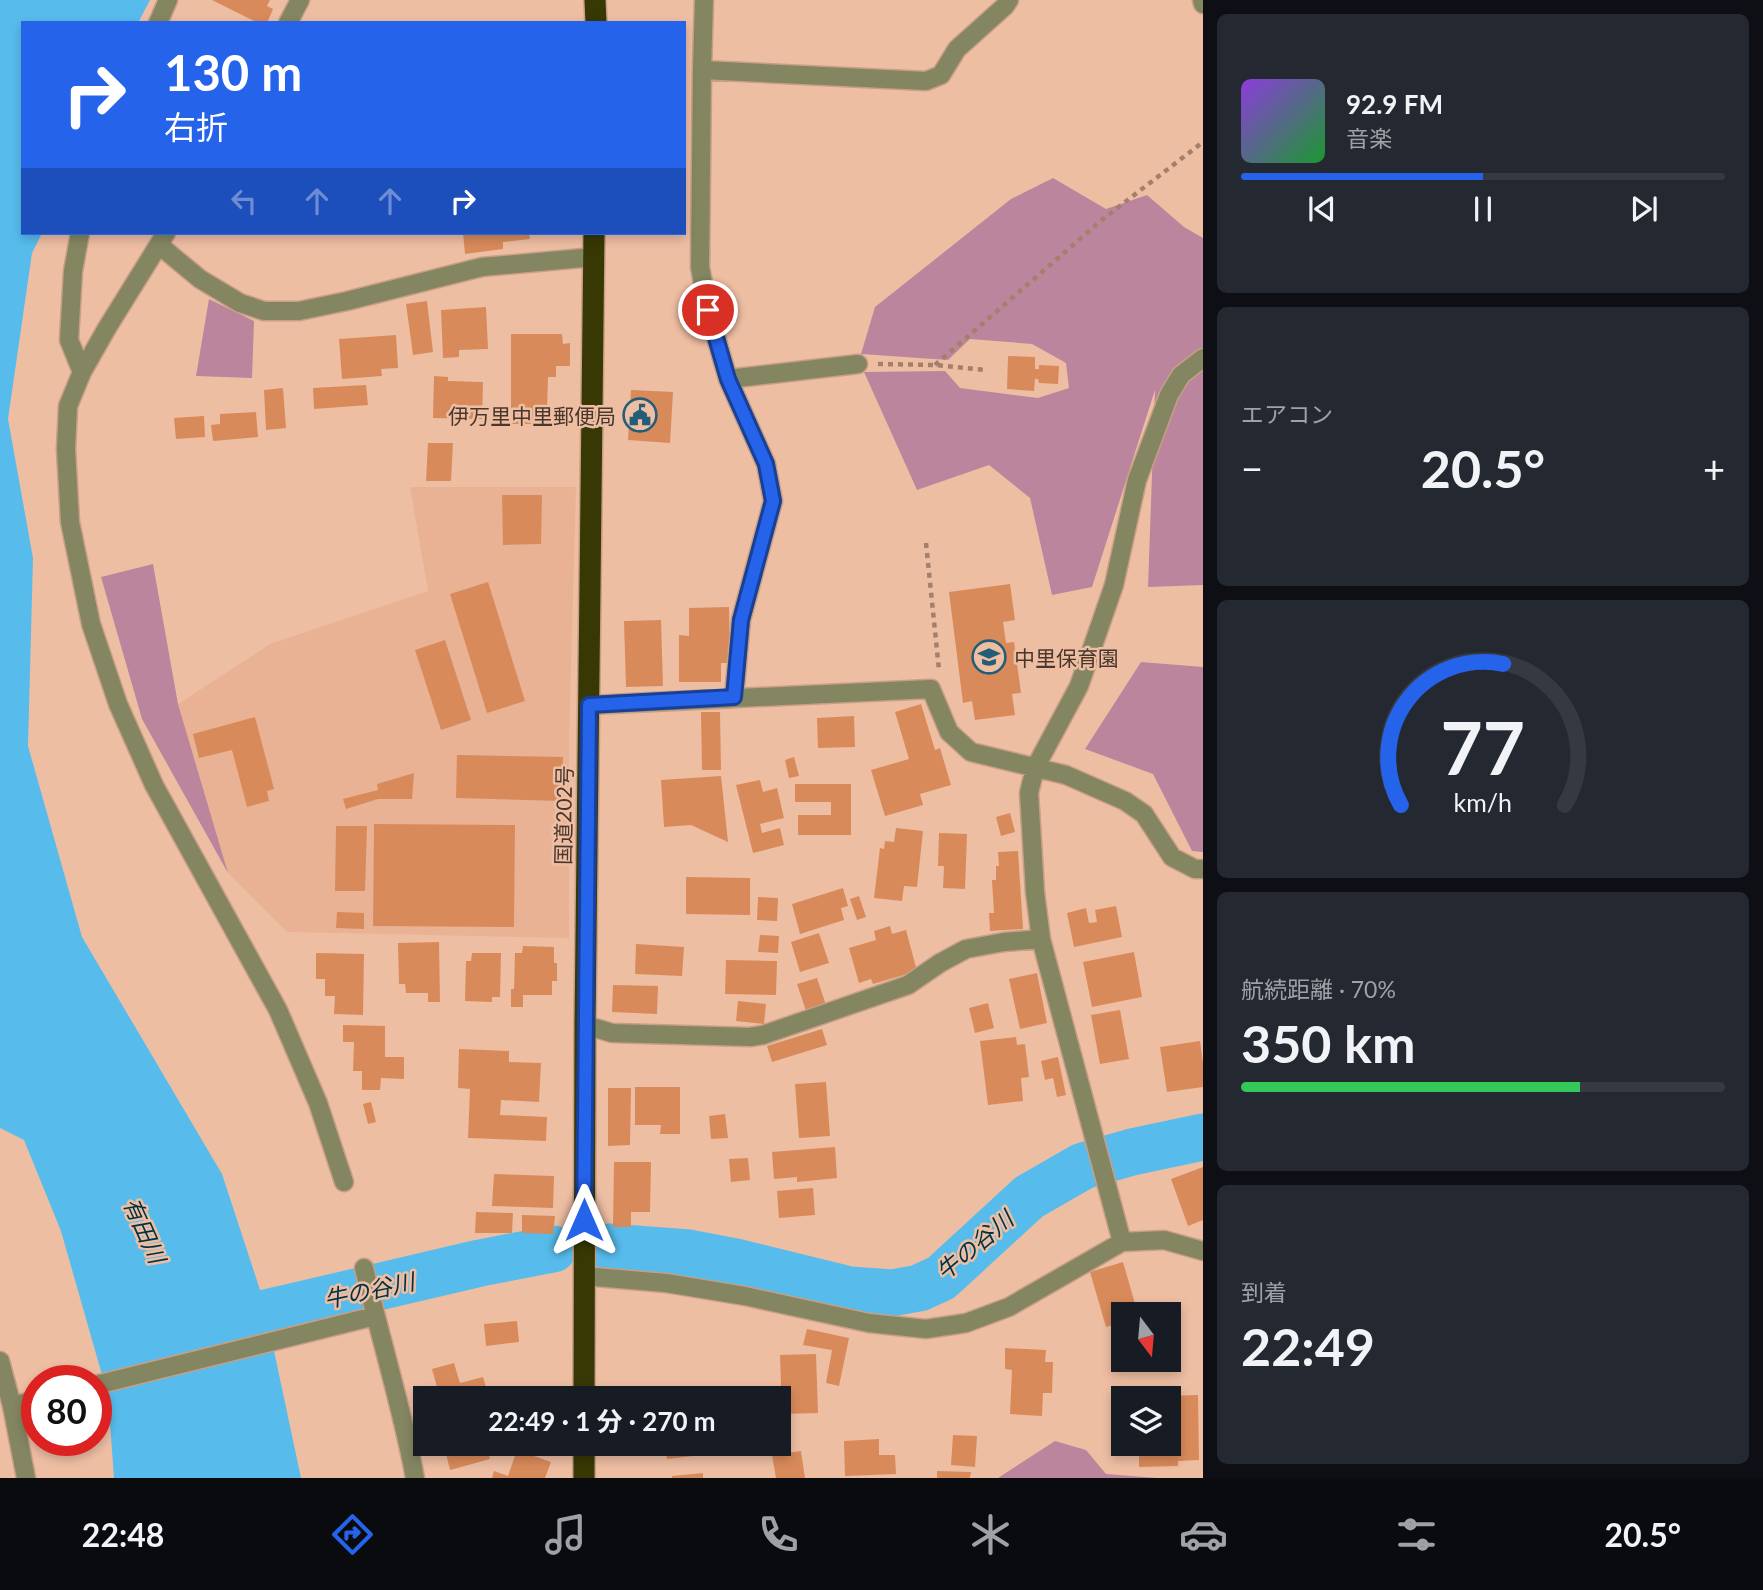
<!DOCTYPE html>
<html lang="ja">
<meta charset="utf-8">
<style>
:root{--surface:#171b24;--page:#242831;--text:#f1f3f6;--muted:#9ea1a6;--line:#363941;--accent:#2563eb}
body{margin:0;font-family:Lato,"Noto Sans JP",sans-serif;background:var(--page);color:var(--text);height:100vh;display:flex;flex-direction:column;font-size:26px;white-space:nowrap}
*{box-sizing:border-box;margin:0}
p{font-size:23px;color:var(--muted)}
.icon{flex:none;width:38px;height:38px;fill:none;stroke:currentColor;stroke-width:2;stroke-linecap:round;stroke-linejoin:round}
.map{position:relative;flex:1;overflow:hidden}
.side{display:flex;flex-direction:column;gap:14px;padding:14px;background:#0d0f14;width:560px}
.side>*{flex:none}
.guide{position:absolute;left:21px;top:21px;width:665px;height:214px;border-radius:0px;box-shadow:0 4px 10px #0003;background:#2563eb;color:#fff;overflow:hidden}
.needle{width:46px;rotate:164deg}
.fabs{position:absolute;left:1111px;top:1302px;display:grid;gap:14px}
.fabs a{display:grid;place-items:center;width:70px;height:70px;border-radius:0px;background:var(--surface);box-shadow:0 4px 10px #0003;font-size:35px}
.speed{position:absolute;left:21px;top:1365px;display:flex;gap:14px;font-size:35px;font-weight:700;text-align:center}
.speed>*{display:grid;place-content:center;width:91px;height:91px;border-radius:50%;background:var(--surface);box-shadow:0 4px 10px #0003;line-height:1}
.speed .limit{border:10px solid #d22;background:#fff;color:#111}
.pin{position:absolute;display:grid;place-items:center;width:60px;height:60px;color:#fff;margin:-30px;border:4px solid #fff;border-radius:50%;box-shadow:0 2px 7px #0007}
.me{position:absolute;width:77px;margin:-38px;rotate:0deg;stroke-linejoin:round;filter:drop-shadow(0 0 5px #0008)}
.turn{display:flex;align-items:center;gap:24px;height:147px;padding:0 28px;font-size:32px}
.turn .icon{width:91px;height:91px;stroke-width:2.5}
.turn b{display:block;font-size:49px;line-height:60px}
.lanes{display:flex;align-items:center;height:66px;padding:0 28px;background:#0003;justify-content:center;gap:35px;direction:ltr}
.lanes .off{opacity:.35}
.big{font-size:52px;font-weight:700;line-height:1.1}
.side .widget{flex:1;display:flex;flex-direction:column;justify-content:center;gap:10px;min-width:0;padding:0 24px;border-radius:10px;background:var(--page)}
.side .dial{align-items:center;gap:0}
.dial svg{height:182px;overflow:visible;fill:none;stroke:var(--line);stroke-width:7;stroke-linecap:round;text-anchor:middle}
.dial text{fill:var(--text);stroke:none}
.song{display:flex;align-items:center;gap:21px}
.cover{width:84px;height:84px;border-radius:10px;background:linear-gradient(135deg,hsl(270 70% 55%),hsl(130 70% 35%))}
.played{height:7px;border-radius:4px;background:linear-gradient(90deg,var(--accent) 50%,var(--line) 50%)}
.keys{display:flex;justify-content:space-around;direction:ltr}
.heat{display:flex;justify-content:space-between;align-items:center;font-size:38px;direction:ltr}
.charge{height:10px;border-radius:5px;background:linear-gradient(90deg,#34c759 70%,var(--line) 0)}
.trip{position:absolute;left:413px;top:1386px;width:378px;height:70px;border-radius:0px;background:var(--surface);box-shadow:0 4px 10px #0003;font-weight:700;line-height:70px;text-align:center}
.dock{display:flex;height:112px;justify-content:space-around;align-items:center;background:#090b0e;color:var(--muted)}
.dock .icon{width:49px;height:49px}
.dock .selected{color:var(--accent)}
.dock b{font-size:32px;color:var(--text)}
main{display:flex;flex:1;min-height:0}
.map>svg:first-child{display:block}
.built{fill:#e9b294}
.green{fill:#bb869d}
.water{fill:#57bcec}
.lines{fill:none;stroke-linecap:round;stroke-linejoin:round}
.river{stroke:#57bcec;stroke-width:47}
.building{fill:#d98a5a}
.minor-casing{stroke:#c79e86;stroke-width:21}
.highway-casing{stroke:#c79e86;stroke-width:24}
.path{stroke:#a3806c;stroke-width:4.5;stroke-dasharray:5 5;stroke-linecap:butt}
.minor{stroke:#848662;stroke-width:18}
.highway{stroke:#373803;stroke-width:21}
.route-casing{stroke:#184099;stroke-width:18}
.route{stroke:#2563eb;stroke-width:12}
.labels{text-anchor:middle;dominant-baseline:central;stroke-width:5;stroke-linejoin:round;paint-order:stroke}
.poi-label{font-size:21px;fill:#4a372c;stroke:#eebea3;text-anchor:end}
.street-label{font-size:21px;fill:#4a372c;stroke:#eebea3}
.water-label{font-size:23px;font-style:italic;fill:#013144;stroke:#eebea3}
</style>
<main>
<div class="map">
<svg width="1203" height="1478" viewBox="0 0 1203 1478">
<rect width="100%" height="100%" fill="#eebea3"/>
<!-- built -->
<path class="built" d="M410 487H576L569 740V938L287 932 228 873 178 704 270 644 428 591Z"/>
<!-- green -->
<path class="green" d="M1053 178 1106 209 1147 195 1184 227 1203 238V585L1148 587 1155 390 1092 587 1052 595 1030 498 989 465 917 490 864 372 945 371 960 388 1038 398 1069 388 1066 363 1032 344 970 339 948 360 861 354 875 307 1011 199Z
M209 299 254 321 252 378 196 376Z
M153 564 178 704 228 873 142 719 101 577Z
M1141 662 1203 667V852L1192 851 1153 774 1085 749Z
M1055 1441 1086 1450 1106 1474 1157 1478H998Z"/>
<!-- water -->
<path class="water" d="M0 0H150L138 23H23V233H42L32 253 8 419 33 558 28 746 82 937 222 1174 263 1299 301 1478H114L108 1396 61 1231 24 1140 0 1128Z"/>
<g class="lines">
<!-- river -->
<path class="river" d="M609 1247 689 1253 736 1262 850 1290 892 1293 919 1288 941 1278 1029 1197 1083 1166 1132 1152 1203 1137
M208 1337 262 1314 480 1263 553 1249"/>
</g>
<!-- building -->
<path class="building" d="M212 0H270L267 6 273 9 267 23H258Z
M463 233H529L530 239 503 242V249L465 254Z
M427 301 433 352 413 355 406 304Z
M486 307 488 349 459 350V357L443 358 441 310Z
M511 334H562L563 344 570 343V366H556V377H548L547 410H560V424H511Z
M396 335 398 368 381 369 382 376 342 379 339 339Z
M1008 356 1035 357V369H1039V365L1059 366 1058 384 1039 383 1038 379H1035L1034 391 1007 389Z
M434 376 448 377V381L483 382 482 419 433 418Z
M366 385 368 405 314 409 313 388Z
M283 388 286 428 266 430 264 390Z
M631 390 673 392 670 443 628 440Z
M256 412 258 437 213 441 211 425 220 424V414Z
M204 416 205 437 176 439 174 418Z
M428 443H453L451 481H426Z
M502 495H542L541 544 503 545Z
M488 582 525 701 487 713 450 594Z
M1010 584 1015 620 1003 622 1006 643 1014 642 1021 693 1012 694 1015 715 975 720 972 701 963 703 949 592Z
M729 607 730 663H721V682H679V635L689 636V608Z
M661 620 663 686 626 687 624 621Z
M445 640 471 720 441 730 415 650Z
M921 704 935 750 940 748 951 785 920 794 923 805 885 816 871 770 909 759 895 712Z
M701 712H720L721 770H702Z
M854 716 855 747 818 748 817 718Z
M255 717 274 789 267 791 269 801 247 807 232 750 199 758 193 734Z
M457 755 563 757 561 801 456 798Z
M794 757 799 776 789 778 785 760Z
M414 773 412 799H378L346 809 343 799 378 790 377 784Z
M721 776 728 842 691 825 664 827 661 780Z
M760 780 763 792 777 788 784 818 760 824 762 833 780 828 784 845 753 853 736 785Z
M795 784H851V835H798V815H831V802H795Z
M1010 813 1015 832 1001 836 996 817Z
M374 824 515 825 514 927 373 926Z
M336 826H367L365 891H335Z
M896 828 923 831 917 887 904 886 902 901 874 898 880 848 884 849 885 841 894 842Z
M939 833 967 834 965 889 943 888 944 866H938Z
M1018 851 1023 929 990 931 989 913H994L992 880H996V866H999L998 852Z
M686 877 750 878V915L686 914Z
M843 888 848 906 841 908 844 920 800 934 792 904Z
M859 896 866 917 857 920 850 899Z
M758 897 778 898 777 921 757 920Z
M1116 906 1122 937 1074 947 1067 913 1086 908 1089 923 1097 922 1095 910Z
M337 912 364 913V929L336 928Z
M890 926 892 934 906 930 917 971 873 984 871 979 859 983 849 948 876 940 874 931Z
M819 933 829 963 800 972 791 942Z
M760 935 779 936 778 953 758 952Z
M439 942 440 1002H428V993H406L405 984H399L398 943Z
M636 944 684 947 682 976 635 974Z
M523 946 554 947V963H557V981H552V995H523V1007H511V989H514L515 953H522Z
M1134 952 1142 997 1092 1007 1083 962Z
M316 953 364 954 363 1015 334 1014 335 996H325V979H316Z
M472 953H501L500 997H492V1002L465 1001 466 961H471Z
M726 960 777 961 776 995 725 994Z
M1037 973 1047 1023 1020 1029 1009 979Z
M817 978 826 1005 806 1011 797 984Z
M613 985 658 986 657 1014 612 1012Z
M738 1001 766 1004 764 1024 736 1021Z
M988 1003 994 1028 975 1033 969 1008Z
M1120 1010 1129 1059 1100 1064 1091 1015Z
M343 1025 385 1026V1057H404V1079L381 1078 380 1090H362V1071H353L354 1042H343Z
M822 1029 827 1045 772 1062 767 1046Z
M1016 1037 1017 1045 1025 1044 1029 1077 1021 1078 1023 1101 988 1105 980 1041Z
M1200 1041 1203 1063V1087L1167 1092 1160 1047Z
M459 1049 509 1051V1062L541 1063 539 1102 501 1100 500 1115 547 1117 546 1141 468 1138 470 1089 458 1088Z
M1058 1057 1066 1095 1057 1097 1053 1078 1045 1080 1041 1061Z
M826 1082 830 1136 799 1138 795 1084Z
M635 1087H680V1134H660L661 1125H635Z
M608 1088H631L630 1145 608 1146Z
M371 1102 376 1122 368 1124 363 1104Z
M725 1114 728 1138 711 1139 709 1116Z
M835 1147 837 1178 797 1182V1177L774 1179 772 1152Z
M748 1158 750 1180 731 1182 729 1159Z
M614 1162H651L650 1212H631V1227H613Z
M1203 1167V1220L1188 1226 1171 1179Z
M494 1174 554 1176 553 1208 492 1206Z
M813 1188 815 1215 779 1218 777 1191Z
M476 1212 513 1213 512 1233H475Z
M522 1215 555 1216 553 1234 522 1233Z
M1123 1262 1138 1314H1124V1322L1106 1327 1090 1272Z
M517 1321 519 1342 486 1346 484 1324Z
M807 1329 849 1338 839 1386 826 1383 832 1350 803 1345Z
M1005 1348 1046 1350 1045 1362H1053L1052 1393H1043L1042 1416 1010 1414 1012 1370 1005 1369Z
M816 1354 818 1413 782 1414 780 1355Z
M454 1363 460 1383 483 1377 489 1398H440L432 1369Z
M1198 1395 1199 1460 1178 1461V1466L1139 1467V1444H1169V1396Z
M953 1435 977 1436 975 1467 951 1465Z
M879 1439V1455H895L896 1474 845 1476 844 1441Z
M446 1444H486L490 1459 450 1470 444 1445Z
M665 1444H709L710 1454 667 1459Z
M517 1450 551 1462 545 1478H492L494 1471 508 1476Z
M801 1451 805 1478H776L772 1455Z
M937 1471 971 1472 970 1478H937Z
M703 1473V1478H672V1476Z"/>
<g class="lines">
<defs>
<path id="minor" d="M704 0 702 70 700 267 708 310 728 379 766 464 773 501 741 620 734 697
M1202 0 1203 4
M158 23 168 0
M288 23 300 0
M702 70 926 81 941 75 957 49 1005 6 1009 0
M80 233 73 271 69 340 82 372
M166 233 107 328 82 372 68 406 66 449 70 522 91 624 118 704 154 785 278 1010 318 1103 344 1182
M159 245 200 279 240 303 264 311H299L347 301 482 267 594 257
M728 379 858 364
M589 705 931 689 949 732 971 752 1066 775 1125 801 1144 814 1172 857 1195 869H1203
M585 1025 612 1033 750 1037 763 1035 908 985 940 963 966 949 1004 942 1041 939
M1122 1242 1041 939 1035 892 1029 793 1035 768 1079 686 1114 585 1137 480 1169 395 1181 375 1203 358
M364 1268C380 1338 402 1407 415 1478
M584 1276 666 1283 745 1296 869 1323 926 1329 966 1323 1009 1307 1122 1242 1164 1240 1203 1251
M0 1361 12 1406 26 1478
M96 1385 375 1316
M12 1406 37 1400"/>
<path id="highway" d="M595 0 596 23
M584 1398 585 1025 594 233
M584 1444V1478"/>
</defs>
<!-- minor casing -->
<use href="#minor" class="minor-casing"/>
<!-- highway casing -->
<use href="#highway" class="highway-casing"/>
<!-- path -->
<path class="path" d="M878 364 935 365 986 370
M935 365 1103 219 1203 142
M926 543 939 670"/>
<!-- minor -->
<use href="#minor" class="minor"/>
<!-- highway -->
<use href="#highway" class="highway"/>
</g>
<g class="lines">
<defs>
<path id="route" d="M584 1220 589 705 734 697 741 620 773 501 766 464 728 379 708 310"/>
</defs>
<!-- route casing -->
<use href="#route" class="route-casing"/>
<!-- route -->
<use href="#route" class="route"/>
</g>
<!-- icons -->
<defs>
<symbol id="civic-ring" viewBox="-11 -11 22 22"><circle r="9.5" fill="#eebea3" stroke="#245d77" stroke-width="1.5"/><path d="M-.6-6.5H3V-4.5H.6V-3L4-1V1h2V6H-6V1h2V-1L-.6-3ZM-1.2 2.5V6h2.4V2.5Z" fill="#245d77"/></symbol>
<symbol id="school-ring" viewBox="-11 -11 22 22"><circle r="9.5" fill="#eebea3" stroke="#245d77" stroke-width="1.5"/><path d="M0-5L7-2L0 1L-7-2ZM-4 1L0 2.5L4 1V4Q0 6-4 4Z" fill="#245d77"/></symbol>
</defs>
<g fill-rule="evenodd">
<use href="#civic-ring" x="621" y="396" width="38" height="38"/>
<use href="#school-ring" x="970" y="638" width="38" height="38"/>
</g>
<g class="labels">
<!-- poi labels -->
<g class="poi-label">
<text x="616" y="415">伊万里中里郵便局</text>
<text x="1014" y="657" text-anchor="start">中里保育園</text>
</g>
<!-- street labels -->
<g class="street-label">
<text transform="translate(563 815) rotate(-89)">国道202号</text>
</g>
<!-- water labels -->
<g class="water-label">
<text transform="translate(145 1230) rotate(66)">有田川</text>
<text transform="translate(974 1245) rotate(-40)">牛の谷川</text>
<text transform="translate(369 1290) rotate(-12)">牛の谷川</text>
</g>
</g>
</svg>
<div class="fabs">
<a><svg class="needle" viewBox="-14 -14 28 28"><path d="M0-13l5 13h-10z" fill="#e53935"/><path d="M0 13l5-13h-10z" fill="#9ea1a6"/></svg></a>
<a><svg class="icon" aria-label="layers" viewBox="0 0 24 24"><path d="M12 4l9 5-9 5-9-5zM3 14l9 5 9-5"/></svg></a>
</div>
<div class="speed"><div class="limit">80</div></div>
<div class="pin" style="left:708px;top:310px;background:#d93025"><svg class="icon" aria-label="arrive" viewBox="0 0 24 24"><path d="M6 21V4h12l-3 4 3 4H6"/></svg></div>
<svg class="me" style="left:584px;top:1220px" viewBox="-20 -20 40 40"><path d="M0-17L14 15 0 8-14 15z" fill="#2563eb" stroke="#fff" stroke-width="4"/></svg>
<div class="trip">22:49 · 1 分 · 270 m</div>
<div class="guide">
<div class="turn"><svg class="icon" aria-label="right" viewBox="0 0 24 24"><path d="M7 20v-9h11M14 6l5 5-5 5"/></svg><div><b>130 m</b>右折</div></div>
<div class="lanes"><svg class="icon off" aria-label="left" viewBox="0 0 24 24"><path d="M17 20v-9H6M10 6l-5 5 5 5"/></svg><svg class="icon off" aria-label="ahead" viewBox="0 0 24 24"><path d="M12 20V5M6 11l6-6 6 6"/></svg><svg class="icon off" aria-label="ahead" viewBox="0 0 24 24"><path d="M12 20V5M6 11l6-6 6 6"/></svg><svg class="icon" aria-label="right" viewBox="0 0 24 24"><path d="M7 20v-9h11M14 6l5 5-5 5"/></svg></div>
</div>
</div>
<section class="side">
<div class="widget">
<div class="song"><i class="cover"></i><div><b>92.9 FM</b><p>音楽</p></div></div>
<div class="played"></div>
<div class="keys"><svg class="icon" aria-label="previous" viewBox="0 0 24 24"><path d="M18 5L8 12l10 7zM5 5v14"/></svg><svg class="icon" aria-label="pause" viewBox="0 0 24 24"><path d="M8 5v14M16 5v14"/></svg><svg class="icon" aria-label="next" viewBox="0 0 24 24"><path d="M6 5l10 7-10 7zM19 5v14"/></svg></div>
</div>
<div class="widget"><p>エアコン</p>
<div class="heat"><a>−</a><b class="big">20.5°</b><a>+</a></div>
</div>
<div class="widget dial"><svg viewBox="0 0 100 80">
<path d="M14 69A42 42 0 1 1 86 69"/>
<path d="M14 69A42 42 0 0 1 59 7" stroke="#2563eb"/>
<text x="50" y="56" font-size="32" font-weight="700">77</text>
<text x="50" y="72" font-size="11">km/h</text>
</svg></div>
<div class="widget"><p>航続距離 · 70%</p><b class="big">350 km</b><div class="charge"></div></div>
<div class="widget"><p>到着</p><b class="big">22:49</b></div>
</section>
</main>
<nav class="dock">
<b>22:48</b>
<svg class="icon selected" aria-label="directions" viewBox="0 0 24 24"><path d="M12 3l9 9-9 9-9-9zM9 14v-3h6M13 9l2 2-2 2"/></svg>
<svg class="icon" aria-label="music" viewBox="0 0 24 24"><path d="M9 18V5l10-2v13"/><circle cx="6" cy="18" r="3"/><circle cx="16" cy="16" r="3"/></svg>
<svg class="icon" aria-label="phone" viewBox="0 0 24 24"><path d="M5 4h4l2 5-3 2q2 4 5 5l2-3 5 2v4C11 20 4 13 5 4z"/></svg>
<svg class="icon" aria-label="climate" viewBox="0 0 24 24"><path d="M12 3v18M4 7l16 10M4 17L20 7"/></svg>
<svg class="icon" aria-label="car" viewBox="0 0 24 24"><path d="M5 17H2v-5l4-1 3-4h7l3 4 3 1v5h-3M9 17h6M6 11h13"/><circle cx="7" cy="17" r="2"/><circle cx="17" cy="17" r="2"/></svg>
<svg class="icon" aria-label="filters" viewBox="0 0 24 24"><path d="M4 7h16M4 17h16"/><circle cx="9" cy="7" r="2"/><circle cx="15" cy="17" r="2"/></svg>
<b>20.5°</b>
</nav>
